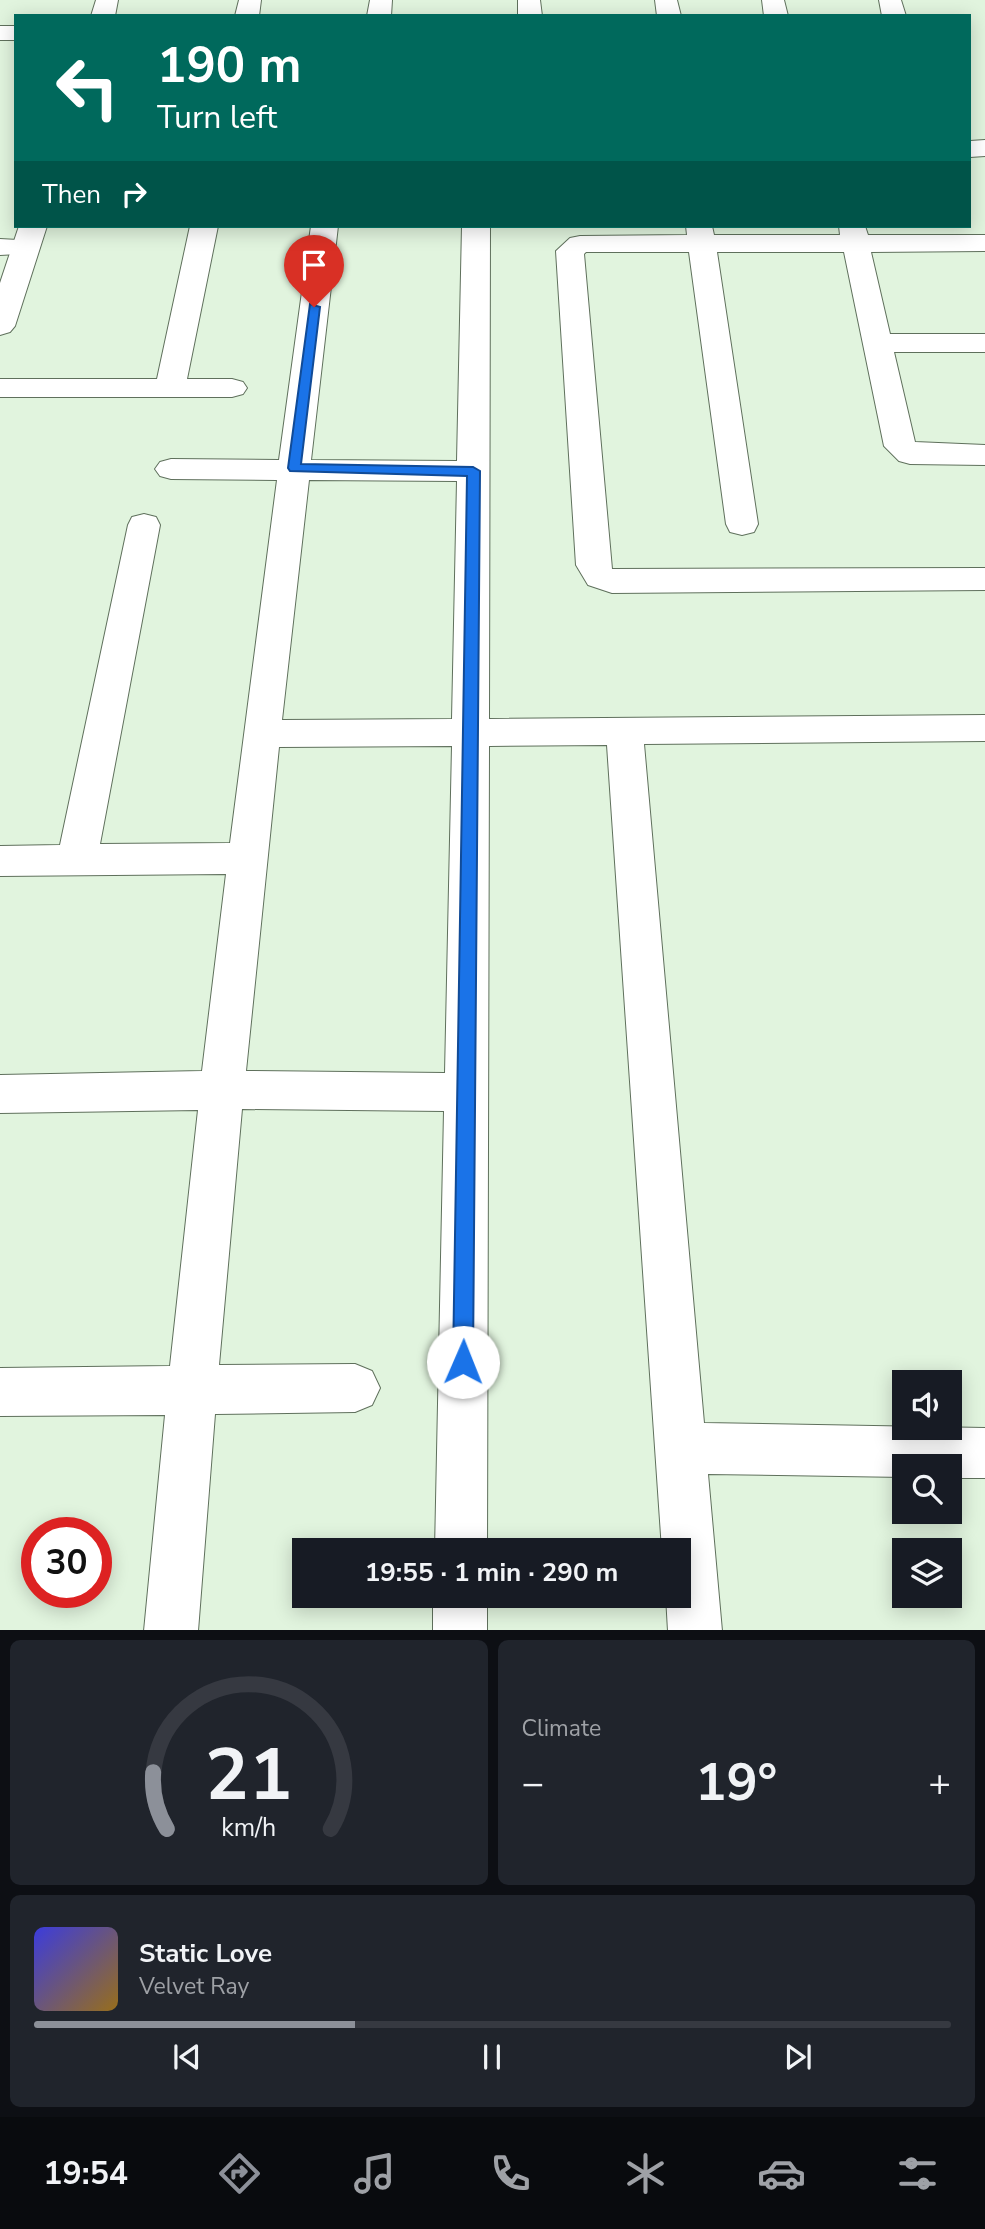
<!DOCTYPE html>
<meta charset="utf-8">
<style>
:root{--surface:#171b24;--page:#20242c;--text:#f1f3f6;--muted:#9ea1a6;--line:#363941;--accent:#8c9099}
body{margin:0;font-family:"Nunito Sans",sans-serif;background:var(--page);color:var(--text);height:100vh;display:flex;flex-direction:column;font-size:26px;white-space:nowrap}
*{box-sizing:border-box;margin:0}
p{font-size:23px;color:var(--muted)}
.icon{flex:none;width:38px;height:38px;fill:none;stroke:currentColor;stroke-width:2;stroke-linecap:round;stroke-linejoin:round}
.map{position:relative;height:1630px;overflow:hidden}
.panel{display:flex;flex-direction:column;gap:10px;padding:10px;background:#0d0f14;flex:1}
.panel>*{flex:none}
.hud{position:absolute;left:14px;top:14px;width:957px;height:214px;border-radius:0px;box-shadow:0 4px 18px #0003;background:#00695c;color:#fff;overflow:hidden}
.buttons{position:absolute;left:892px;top:1370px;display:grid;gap:14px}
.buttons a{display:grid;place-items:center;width:70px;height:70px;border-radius:0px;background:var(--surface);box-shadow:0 4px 18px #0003;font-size:35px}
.speed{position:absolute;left:21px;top:1517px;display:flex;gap:14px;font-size:35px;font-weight:700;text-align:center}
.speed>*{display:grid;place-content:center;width:91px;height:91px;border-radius:50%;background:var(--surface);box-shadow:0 4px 18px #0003;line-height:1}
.speed .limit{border:10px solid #d22;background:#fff;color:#111}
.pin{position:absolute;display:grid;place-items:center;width:60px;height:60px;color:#fff;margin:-72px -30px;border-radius:50% 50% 50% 0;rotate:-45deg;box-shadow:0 0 7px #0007}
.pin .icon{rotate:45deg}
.me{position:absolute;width:77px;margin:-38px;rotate:1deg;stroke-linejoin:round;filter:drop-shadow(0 0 5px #0008)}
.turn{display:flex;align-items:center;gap:24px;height:147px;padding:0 28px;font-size:32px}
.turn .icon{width:91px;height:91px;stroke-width:2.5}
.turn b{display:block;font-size:49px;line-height:60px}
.then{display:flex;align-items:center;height:66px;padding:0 28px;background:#0003;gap:14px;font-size:26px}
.big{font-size:52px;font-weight:700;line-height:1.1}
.panel .card{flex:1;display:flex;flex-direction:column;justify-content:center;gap:10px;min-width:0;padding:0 24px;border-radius:10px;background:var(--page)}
.panel .dial{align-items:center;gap:0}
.dial svg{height:182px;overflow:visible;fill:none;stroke:var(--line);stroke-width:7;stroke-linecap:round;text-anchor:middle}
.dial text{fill:var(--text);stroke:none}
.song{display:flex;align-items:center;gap:21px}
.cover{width:84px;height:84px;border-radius:10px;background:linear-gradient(135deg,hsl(240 70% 55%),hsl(40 70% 35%))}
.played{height:7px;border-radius:4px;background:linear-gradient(90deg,var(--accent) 35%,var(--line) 35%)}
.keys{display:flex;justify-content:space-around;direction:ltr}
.heat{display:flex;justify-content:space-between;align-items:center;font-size:38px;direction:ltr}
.panel .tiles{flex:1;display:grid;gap:10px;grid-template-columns:1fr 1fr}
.card:last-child{grid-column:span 2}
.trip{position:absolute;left:292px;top:1538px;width:399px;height:70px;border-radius:0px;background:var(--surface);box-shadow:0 4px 18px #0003;font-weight:700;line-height:70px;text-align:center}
.tab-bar{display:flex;height:112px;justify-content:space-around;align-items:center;background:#090b0e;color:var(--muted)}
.tab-bar .icon{width:49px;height:49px}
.tab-bar .on{color:var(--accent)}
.tab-bar b{font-size:32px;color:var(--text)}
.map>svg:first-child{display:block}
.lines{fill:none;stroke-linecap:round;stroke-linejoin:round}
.minor-casing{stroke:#5f705c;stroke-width:2}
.tertiary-casing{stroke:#5f705c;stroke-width:2}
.minor{fill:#fff;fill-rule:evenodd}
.tertiary{fill:#fff;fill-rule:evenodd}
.route{fill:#1a73e8;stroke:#114b97;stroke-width:2}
</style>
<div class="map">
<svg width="985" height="1631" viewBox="0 0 985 1631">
<rect width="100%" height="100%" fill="#e1f4de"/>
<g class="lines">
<defs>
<path id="minor" d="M239 0H261L259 16H235Z
M370 0H392L391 16H367Z
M518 0H540L542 16H518Z
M655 0H677L681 16H657Z
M762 0H784L788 16H764Z
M879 0H901L906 16H882Z
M0 26H16V40H0Z
M985 140V156L970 157V141Z
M190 226H218L187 379H232L243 382 247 388 243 394 232 397H0V379H157Z
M311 226H338L311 460 457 461 462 226H490L489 719 985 715V741L644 744 704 1423 985 1428V1478H950V1466H905V1477L708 1474 722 1631H668L666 1596H679V1550H662L607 745 489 746 487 1550H435L444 1111 242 1109 219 1365 355 1364 372 1371 380 1388 372 1405 355 1412 215 1414 198 1631H144L165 1415 0 1416V1368L170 1366 198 1110 0 1113V1075L202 1071 226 874 0 876V846L60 845 128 525 132 517 144 514 156 517 160 525 100 844 230 843 277 480 171 479 160 476 155 469 160 462 171 459 279 460ZM309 480 457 481 452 719 282 720ZM452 746 445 1073 246 1071 279 747Z
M686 226H712L714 235H840L839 226H865L868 235H985V251L871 252 890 334H985V352H894L915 442 985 445V465L910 464 899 461 884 446 844 252H717L758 524 754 532 742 535 730 532 726 524 689 252H586L584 254 612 569 985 568V590L612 593 588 585 576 565 556 251 570 238 580 236 687 235Z
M0 239 36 241 40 247 36 253 0 255Z
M433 1596H487V1631H433Z"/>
<path id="tertiary" d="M96 0H118L115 16H91Z
M19 226H47L15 326 10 332 0 335V283Z"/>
</defs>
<!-- minor casing -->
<use href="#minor" class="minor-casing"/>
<!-- tertiary casing -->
<use href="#tertiary" class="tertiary-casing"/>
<!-- minor -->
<use href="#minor" class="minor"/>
<!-- tertiary -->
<use href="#tertiary" class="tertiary"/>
</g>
<!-- route -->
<path class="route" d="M310 304 320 307 301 464 473 467 480 471 473 1362 470 1369 463 1372 456 1369 453 1362 467 476 290 471 288 468Z"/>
</svg>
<div class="buttons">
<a><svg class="icon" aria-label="sound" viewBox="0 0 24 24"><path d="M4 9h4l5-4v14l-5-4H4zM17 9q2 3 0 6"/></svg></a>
<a><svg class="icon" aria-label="search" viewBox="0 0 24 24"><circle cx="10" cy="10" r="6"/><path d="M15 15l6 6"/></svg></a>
<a><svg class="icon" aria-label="layers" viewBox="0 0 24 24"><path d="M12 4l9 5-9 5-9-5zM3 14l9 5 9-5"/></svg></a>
</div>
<div class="speed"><div class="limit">30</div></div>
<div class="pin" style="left:314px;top:307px;background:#d93025"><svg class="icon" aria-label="arrive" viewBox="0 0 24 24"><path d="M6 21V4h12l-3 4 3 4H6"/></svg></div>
<svg class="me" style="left:463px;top:1362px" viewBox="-20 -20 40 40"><circle r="19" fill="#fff"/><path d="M0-13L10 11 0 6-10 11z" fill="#1a73e8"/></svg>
<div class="trip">19:55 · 1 min · 290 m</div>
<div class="hud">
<div class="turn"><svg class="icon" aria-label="left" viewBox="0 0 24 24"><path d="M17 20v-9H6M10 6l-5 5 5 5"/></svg><div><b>190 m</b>Turn left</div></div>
<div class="then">Then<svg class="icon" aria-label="right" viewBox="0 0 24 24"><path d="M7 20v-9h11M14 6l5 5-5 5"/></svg></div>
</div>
</div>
<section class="panel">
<div class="tiles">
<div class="card dial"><svg viewBox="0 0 100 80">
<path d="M14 69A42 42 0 1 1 86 69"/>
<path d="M14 69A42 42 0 0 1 8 44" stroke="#8c9099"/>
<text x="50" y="56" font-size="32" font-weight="700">21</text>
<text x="50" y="72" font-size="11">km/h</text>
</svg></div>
<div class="card"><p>Climate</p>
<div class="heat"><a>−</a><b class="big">19°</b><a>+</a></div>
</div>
<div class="card">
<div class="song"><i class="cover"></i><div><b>Static Love</b><p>Velvet Ray</p></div></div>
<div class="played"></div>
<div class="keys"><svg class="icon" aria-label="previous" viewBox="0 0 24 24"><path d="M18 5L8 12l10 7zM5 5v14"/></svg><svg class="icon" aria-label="pause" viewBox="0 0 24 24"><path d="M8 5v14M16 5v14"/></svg><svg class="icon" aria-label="next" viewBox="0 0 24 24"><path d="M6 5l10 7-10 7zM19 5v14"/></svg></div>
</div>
</div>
</section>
<nav class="tab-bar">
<b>19:54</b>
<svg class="icon on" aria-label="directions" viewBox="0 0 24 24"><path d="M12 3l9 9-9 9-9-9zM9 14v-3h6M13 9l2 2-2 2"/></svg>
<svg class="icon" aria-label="music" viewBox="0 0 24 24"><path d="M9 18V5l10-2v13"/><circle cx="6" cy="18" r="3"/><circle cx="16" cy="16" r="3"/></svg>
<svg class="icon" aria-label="phone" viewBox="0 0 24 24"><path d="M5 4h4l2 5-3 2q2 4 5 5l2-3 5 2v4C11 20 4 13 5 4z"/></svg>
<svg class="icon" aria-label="climate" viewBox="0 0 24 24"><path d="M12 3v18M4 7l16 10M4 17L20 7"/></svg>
<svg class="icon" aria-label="car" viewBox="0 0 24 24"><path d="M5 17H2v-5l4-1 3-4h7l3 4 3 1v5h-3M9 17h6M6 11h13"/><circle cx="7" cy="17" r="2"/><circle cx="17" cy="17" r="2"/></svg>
<svg class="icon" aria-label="filters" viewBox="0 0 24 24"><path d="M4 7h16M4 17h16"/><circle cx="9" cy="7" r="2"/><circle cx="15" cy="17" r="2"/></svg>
</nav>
